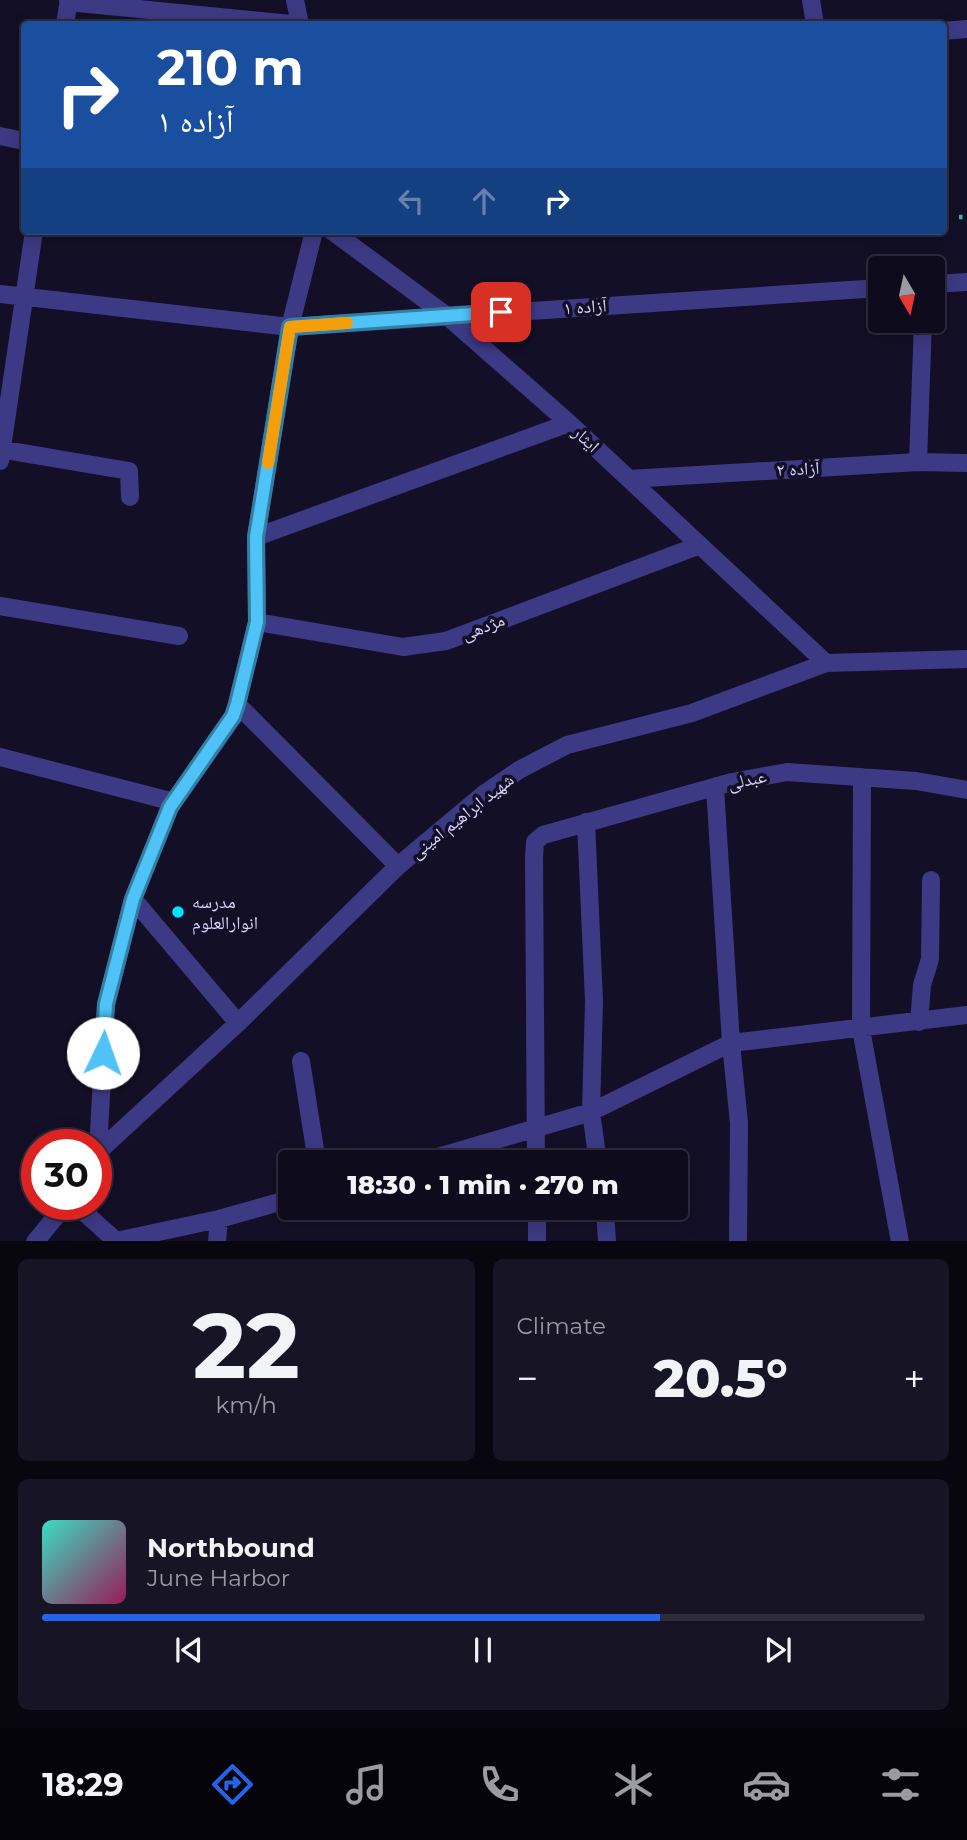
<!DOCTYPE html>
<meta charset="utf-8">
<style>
:root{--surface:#0e0b1c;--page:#171425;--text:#f1f3f6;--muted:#9b9ba3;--line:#2e2b3b;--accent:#2563eb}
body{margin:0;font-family:Montserrat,"Noto Naskh Arabic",sans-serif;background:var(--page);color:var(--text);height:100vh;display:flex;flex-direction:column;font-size:26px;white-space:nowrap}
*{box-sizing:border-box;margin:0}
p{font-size:23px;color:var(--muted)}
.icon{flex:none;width:38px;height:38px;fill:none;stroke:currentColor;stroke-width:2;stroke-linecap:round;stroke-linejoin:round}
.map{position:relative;height:1241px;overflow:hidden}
.sheet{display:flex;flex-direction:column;gap:18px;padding:18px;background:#08060f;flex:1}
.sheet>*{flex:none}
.banner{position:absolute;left:21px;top:21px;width:926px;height:214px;border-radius:7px;box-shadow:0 4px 18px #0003,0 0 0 2px var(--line);background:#1a4fa0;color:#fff;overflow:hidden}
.needle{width:46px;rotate:171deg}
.fabs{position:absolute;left:868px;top:256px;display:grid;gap:14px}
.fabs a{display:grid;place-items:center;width:77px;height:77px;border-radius:7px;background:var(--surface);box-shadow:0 4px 18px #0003,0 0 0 2px var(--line);font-size:35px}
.speed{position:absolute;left:21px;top:1129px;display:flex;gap:14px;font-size:35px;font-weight:700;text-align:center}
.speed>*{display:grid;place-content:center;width:91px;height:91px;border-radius:50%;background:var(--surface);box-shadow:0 4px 18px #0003,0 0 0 2px var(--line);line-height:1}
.speed .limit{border:10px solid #d22;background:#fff;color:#111}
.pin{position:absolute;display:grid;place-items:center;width:60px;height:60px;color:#fff;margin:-30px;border-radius:14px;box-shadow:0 4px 10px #0006}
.me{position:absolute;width:77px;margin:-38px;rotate:3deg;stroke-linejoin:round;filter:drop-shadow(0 0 5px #0008)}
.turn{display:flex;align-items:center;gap:24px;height:147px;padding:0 21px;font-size:32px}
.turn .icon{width:91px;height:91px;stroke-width:2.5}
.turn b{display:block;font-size:49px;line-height:60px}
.lanes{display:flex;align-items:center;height:66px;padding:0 21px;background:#0003;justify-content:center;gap:35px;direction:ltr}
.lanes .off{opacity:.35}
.big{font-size:52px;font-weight:800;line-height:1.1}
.sheet .widget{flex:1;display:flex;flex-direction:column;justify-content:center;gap:10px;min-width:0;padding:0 24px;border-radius:10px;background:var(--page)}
.sheet .dial{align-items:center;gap:0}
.dial b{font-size:91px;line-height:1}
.song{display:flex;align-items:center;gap:21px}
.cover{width:84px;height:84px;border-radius:10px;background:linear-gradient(135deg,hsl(170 70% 55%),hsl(330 70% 35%))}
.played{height:7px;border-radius:4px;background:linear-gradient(90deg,var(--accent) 70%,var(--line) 70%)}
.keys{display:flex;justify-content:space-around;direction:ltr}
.heat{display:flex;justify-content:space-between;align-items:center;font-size:38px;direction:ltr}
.sheet .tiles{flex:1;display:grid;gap:18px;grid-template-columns:1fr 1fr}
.widget:last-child{grid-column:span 2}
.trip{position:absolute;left:278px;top:1150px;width:410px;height:70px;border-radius:7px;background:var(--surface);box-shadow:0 4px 18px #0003,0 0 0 2px var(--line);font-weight:800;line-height:70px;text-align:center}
.tab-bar{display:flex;height:112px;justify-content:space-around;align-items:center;background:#06040b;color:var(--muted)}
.tab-bar .icon{width:49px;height:49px}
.tab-bar .active{color:var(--accent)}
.tab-bar b{font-size:32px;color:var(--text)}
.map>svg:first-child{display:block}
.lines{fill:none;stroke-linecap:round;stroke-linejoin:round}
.path{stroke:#2fb8b0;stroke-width:4.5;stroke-dasharray:3.5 5;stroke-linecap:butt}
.minor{stroke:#3d3a85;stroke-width:18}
.route-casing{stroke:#337fa1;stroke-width:18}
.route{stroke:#4fc3f7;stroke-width:12}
.slow{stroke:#f59e0b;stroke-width:12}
.poi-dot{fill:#00e5ff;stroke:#130f26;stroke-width:2.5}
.labels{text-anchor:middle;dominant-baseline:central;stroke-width:7;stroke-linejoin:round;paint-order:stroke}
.street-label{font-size:18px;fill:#d9d4ff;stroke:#130f26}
.poi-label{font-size:18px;fill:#d9d4ff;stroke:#130f26;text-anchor:start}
</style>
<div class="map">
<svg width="967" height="1242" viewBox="0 0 967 1242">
<rect width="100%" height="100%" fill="#130f26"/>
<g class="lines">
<!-- path -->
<path class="path" d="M959 217H967"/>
<!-- minor -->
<path class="minor" d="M295 0 300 24
M811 0 815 24
M68 2 291 24
M65 24 69 0
M943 31 967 29
M0 136 24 141
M332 231 447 316 569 423 826 663
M933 284 967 282
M0 294 290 327 880 288
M0 449 129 471 130 497
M0 461 34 231
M918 462 923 320
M629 479 918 462 967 463
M256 537 569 423
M0 606 179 636
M257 622 403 647 446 641 700 545
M237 704 398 866
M0 757 174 802
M862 777 861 1029 900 1242
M715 787 731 1043 739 1123 738 1242
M586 822 594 1001 591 1112 598 1162
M133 899 238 1023
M919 1022 922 985 930 959 931 880
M301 1061 317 1162
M98 1150 106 1005 133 899 170 807 234 716 257 622 256 537 290 327 314 231
M96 1154 238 1023 398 866 484 794 519 770 567 745 692 713 826 663 967 659
M421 1162 591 1112 731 1043 967 1015
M536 1162 534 857 535 842 543 835 732 782 787 772 916 781 967 790
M75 1204 116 1241 219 1219 290 1199
M537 1208V1242
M605 1208 607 1242
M35 1242 66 1204
M217 1242 219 1219"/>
</g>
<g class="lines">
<defs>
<path id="route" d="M103 1053 106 1004 133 899 170 807 233 716 237 704 257 622 256 537 290 327 501 312"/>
</defs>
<!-- route casing -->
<use href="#route" class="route-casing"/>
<!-- route -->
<use href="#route" class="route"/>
<!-- slow -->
<path class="slow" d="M268 463 290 327 347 323"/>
</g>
<!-- markers -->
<circle class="poi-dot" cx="178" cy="912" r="7"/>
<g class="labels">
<!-- street labels -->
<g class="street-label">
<text transform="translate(585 307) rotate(-4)">آزاده ۱</text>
<text transform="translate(586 439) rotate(43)">ایثار</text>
<text transform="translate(798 469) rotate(-3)">آزاده ۲</text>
<text transform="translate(483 627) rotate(-21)">مژدهی</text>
<text transform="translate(747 780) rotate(-12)">عبدلی</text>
<text transform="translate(462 816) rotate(-38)">شهید ابراهیم امینی</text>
</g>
<!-- poi labels -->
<g class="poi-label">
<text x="192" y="902">مدرسه<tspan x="192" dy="21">انوارالعلوم</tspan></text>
</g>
</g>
</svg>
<div class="fabs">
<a><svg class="needle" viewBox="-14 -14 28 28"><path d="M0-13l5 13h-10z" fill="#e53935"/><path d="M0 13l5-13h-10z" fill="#9b9ba3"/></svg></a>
</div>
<div class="speed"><div class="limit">30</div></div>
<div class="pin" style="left:501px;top:312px;background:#d93025"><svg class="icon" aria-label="arrive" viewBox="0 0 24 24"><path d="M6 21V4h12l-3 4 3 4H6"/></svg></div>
<svg class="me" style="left:103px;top:1053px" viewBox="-20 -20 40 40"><circle r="19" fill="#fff"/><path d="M0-13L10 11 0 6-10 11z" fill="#4fc3f7"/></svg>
<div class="trip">18:30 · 1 min · 270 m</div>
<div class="banner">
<div class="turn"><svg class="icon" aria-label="right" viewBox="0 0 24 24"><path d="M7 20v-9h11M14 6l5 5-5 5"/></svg><div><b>210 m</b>آزاده ۱</div></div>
<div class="lanes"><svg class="icon off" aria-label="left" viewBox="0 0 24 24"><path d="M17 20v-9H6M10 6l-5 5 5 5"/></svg><svg class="icon off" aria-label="ahead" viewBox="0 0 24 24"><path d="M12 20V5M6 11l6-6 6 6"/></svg><svg class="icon" aria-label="right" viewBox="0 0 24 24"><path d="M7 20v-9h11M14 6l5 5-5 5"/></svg></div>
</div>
</div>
<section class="sheet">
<div class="tiles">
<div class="widget dial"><b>22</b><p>km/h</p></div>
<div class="widget"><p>Climate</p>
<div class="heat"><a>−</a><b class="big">20.5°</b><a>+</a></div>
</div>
<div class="widget">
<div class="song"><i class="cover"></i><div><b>Northbound</b><p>June Harbor</p></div></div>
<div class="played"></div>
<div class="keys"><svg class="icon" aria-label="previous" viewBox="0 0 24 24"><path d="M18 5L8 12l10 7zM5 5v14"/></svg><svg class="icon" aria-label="pause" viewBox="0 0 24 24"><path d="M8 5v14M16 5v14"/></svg><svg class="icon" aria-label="next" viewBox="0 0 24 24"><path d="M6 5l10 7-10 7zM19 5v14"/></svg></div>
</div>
</div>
</section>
<nav class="tab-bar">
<b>18:29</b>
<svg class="icon active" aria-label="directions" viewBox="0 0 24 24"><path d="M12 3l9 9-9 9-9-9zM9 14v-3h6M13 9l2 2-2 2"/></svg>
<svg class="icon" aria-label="music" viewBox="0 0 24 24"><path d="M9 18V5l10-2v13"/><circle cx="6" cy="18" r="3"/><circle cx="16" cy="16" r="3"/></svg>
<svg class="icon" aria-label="phone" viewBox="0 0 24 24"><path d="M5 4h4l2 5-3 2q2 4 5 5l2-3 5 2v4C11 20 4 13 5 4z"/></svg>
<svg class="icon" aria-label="climate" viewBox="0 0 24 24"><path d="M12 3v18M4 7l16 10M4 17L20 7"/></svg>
<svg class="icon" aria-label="car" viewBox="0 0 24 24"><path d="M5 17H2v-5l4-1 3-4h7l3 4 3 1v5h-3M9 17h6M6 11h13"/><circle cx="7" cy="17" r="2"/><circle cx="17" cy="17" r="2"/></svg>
<svg class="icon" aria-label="filters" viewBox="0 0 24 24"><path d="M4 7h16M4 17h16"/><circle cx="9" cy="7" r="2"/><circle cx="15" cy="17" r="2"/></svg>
</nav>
